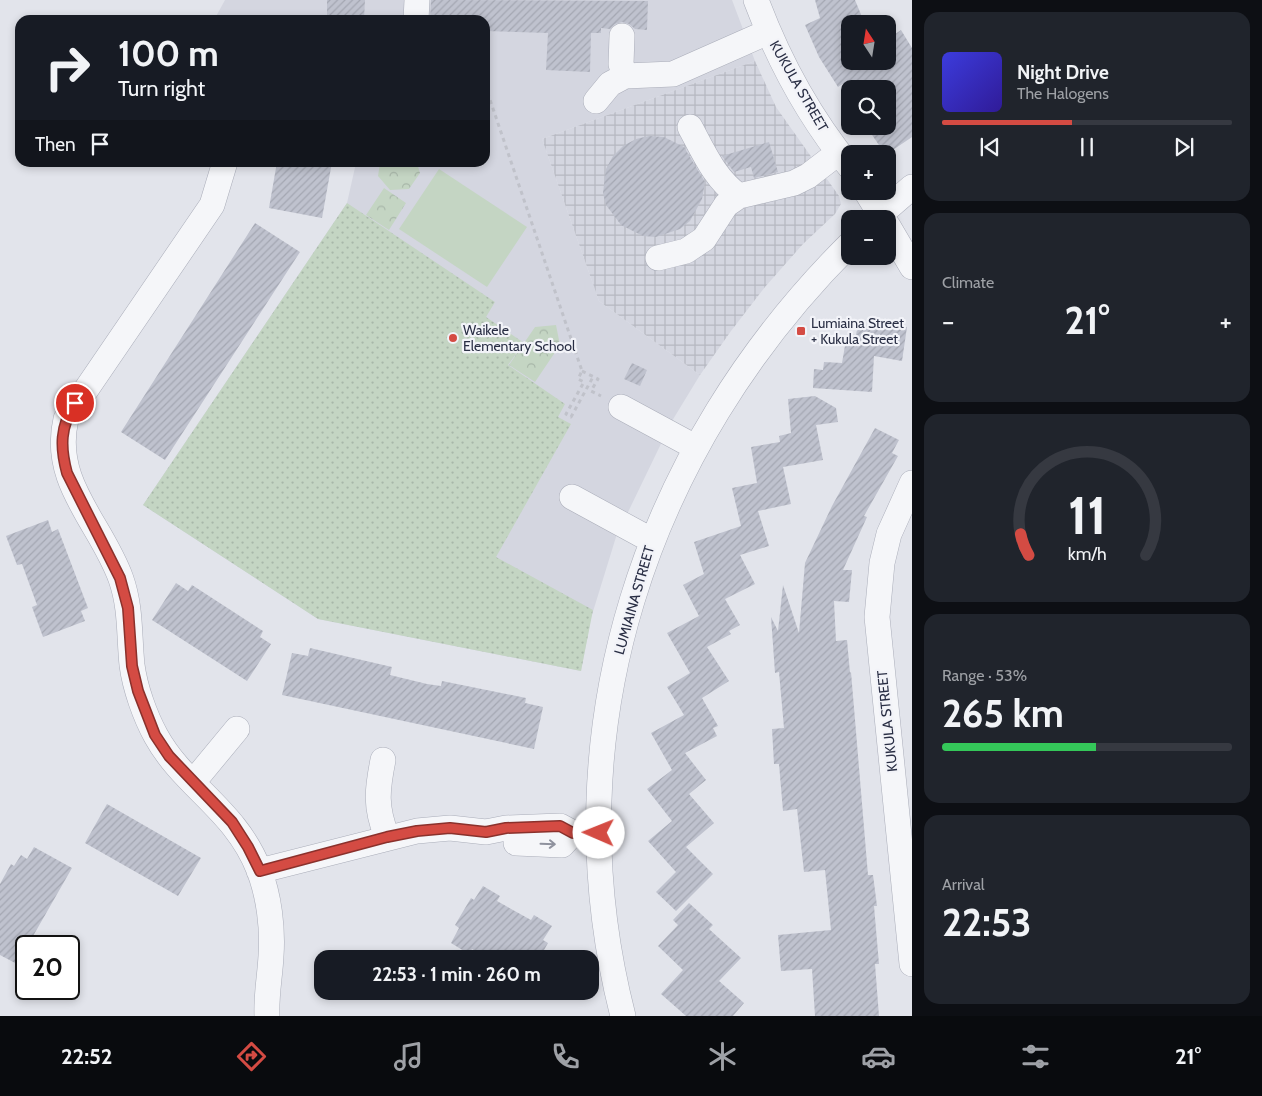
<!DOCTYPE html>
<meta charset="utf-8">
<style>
:root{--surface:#171b24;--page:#20242c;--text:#f1f3f6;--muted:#9ea1a6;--line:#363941;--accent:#d44b43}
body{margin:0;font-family:Cabin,sans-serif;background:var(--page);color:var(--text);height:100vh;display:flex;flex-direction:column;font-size:19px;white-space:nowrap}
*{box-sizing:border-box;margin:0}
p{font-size:16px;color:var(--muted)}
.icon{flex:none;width:28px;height:28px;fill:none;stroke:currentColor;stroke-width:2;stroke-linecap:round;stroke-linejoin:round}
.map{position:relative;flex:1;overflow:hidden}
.drawer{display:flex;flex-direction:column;gap:12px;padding:12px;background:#0d0f14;width:350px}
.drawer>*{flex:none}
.top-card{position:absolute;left:15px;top:15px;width:475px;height:152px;border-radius:15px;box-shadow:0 2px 8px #0003;background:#171b24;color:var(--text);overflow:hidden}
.needle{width:32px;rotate:348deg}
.controls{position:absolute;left:841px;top:15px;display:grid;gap:10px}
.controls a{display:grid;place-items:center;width:55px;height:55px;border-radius:10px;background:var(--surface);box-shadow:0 2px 8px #0003;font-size:25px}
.speed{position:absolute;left:15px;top:935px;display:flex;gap:10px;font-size:25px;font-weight:700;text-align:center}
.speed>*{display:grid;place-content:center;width:65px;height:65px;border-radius:50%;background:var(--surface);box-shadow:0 2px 8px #0003;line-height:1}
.speed .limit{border:2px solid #111;border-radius:8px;background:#fff;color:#111}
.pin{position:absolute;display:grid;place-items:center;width:42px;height:42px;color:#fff;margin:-21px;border:2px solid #fff;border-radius:50%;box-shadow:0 1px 5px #0007}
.me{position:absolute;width:55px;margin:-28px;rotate:271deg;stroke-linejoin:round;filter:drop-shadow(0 0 4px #0008)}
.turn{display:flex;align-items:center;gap:18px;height:105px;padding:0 20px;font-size:22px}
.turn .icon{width:65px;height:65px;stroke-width:2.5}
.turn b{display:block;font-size:35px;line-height:42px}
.then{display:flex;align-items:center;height:48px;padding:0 20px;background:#0003;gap:10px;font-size:19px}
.big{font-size:38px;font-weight:800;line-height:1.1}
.drawer .widget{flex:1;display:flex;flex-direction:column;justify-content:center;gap:8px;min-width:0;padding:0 18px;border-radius:15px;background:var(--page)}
.drawer .dial{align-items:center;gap:0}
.dial svg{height:130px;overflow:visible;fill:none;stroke:var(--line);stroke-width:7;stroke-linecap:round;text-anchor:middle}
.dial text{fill:var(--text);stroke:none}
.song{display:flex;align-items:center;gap:15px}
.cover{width:60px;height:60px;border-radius:8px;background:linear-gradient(135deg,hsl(240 70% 55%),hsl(250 70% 35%))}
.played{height:5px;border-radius:2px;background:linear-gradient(90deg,var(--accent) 45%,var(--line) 45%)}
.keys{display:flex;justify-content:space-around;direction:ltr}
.heat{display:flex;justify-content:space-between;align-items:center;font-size:28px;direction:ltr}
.charge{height:8px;border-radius:4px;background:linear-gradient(90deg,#34c759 53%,var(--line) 0)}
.trip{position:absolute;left:314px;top:950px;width:285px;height:50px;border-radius:15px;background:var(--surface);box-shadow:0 2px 8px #0003;font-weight:800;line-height:50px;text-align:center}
.dock{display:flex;height:80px;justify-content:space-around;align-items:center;background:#090b0e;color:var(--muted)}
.dock .icon{width:35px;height:35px}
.dock .active{color:var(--accent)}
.dock b{font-size:22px;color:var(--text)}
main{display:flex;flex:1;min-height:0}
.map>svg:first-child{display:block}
.built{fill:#d4d6e0}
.industrial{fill:url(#industrial-grid)}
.grass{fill:url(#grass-dots)}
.park{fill:url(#park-crowns)}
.pitch{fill:#c4d5c3}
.building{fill:url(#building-hatch)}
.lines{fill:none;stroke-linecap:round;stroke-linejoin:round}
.minor-casing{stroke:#aaadb9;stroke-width:26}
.path{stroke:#c0c2ca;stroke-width:3;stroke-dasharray:4 4;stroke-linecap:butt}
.minor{stroke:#f5f6f9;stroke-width:25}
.oneway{stroke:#8f929e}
.route-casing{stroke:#8a312c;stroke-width:12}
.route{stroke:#d44b43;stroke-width:9}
.poi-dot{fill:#d44b43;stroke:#f2f3f8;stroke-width:2}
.labels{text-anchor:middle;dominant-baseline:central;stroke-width:4.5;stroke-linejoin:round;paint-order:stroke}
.street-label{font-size:14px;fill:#292e44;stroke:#f2f3f8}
.poi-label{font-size:14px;fill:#292e44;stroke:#f2f3f8;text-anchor:start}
</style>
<main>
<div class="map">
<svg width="912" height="1016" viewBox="0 0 912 1016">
<defs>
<pattern id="industrial-grid" width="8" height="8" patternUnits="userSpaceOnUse" patternTransform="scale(1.25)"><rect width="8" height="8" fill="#d4d6e0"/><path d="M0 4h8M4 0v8" fill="none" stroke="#b6b8c1"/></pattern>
<pattern id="grass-dots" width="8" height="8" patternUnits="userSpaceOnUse" patternTransform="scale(1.25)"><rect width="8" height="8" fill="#c4d5c3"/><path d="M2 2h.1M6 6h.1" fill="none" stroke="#a8b7a9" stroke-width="1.8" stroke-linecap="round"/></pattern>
<pattern id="park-crowns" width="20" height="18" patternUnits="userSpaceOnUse" patternTransform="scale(1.25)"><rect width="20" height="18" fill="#c4d5c3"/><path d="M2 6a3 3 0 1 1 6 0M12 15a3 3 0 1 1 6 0" fill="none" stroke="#a8b7a9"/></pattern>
<pattern id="building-hatch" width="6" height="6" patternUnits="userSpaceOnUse" patternTransform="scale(1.25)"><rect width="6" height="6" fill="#bfc2ce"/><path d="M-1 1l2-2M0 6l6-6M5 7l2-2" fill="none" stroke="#a4a7b2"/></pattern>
</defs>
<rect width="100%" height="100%" fill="#e2e4eb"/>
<!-- built -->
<path class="built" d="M225 0H732L755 61 542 139 599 301 700 375 672 421 616 537 591 618 581 671 318 619 143 505 347 203 356 163 485 162V20H214Z"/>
<!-- industrial -->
<path class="industrial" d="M755 61 776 107 839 196 841 204 835 214 803 244 765 287 731 331 700 375 599 301 542 139Z"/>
<!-- grass -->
<path class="grass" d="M347 203 495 302 486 317 524 343 508 365 565 404 558 417 571 424 496 557 593 610 581 671 318 619 143 505Z"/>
<!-- park -->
<path class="park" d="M380 163H417L420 173 409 189 390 190 378 176Z
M384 188 406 203 389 230 366 215Z
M556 325 560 345 535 382 509 365 535 327Z"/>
<!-- pitch -->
<path class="pitch" d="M439 169 527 227 487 287 399 229Z"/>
<!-- building -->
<path class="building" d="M327 0H365L364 20H327Z
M431 0 648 1 647 30 635 29 629 24 622 22 615 24 610 29 601 28V33H591L590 72 546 70 548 33 485 31V20H430Z
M815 0H855L865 24H850V61H888V39L901 30 912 48V137L887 154H885L866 126H888V89H862L858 81 849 86 847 81 838 87 819 57 805 25 820 18Z
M649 136 664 137 684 147 705 182 702 199 690 221 680 229 656 237 643 236 621 225 606 205 603 193 606 169 613 156 623 146 636 139Z
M769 142 778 172 754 178 751 167 734 172 722 156Z
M277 162H332L322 218 269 208Z
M255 223 300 252 165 460 121 432Z
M876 322 907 327 902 361 874 356 872 392 813 388 814 369 823 370 824 362 842 363 847 334 856 335 858 324 875 327Z
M632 363 647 370 640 386 624 379Z
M815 396 836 408 838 422 816 425 823 460 783 467 791 504 758 511 769 546 740 555 755 584 725 599 740 625 729 631 731 634 707 647 729 681 702 698 718 726 713 728 717 736 685 753 706 780 689 794 714 823 686 847 713 874 676 911 656 892 676 872 648 841 672 821 647 789 672 770 651 733 684 715 667 687 690 673 667 633 699 616 683 585 704 574 694 542 741 526 732 488 757 483 751 447 780 442 779 436 791 433 788 399Z
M875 428 899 440 892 453 898 456 864 516 867 517 843 570H852L849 602 834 601 836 641 847 640 850 673 851 672 868 875H873L877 906H874L879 964H875L879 1016H815L812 969 781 971 778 935 831 930 825 870 804 872 797 809 783 811 779 764H774L772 729 784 728 779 672 775 673 771 617 778 631 783 585 799 633 805 563 832 506Z
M48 520 52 532 58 529 88 608 81 611 85 621 43 637 32 607 37 605 22 564 17 565 6 536Z
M176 583 188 591 192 585 263 631 260 637 271 644 247 681 152 620Z
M310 648 392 667 390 675 427 684 441 686 442 681 526 698 525 703 543 707 534 749 282 695 292 653 308 656Z
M107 804 201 858 178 896 85 843Z
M34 847 72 868 17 964 0 955V884L11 864 14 866 21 855 27 859Z
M483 886 500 896 497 901 531 920 534 915 552 926 543 940 548 943 539 959H489L472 949 469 954 451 943 459 928 455 925 471 898 474 900Z
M689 903 713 925 709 929 741 958 719 981 744 1003 733 1016H686L661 994 683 970 658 946 678 925 673 920Z"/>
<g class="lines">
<defs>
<path id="minor" d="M756 0C778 59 810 118 850 167
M416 20 417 0
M622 36 621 64 625 76
M596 101 610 84 625 76 673 74 768 32
M690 127C704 153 715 179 739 196
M225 162 212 205 66 419C51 483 101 523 121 579 131 607 129 636 132 665 135 688 145 716 156 736 184 787 236 810 259 870 269 896 273 928 271 956 270 976 266 995 267 1016
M866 191 883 219
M875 219 912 187
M888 226 912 267
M658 258 686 251 704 239 726 205 739 196 794 183 808 176 838 153
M621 407 695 447
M912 483 889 534 882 563 877 617 912 964
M572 497 651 540
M383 760C377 790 375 807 387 837
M194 781 237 729
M516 843 562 845 573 833
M259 871 417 831 450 828 486 832 506 828 560 826 573 833H599
M623 1016C550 732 645 448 850 244"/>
</defs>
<!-- minor casing -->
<use href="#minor" class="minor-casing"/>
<!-- path -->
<path class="path" d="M485 85 582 371 578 379 584 382 566 414 571 417 593 377
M582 371 598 379 591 391 601 396"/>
<!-- minor -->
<use href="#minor" class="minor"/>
</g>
<!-- one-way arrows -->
<defs><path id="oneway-shaft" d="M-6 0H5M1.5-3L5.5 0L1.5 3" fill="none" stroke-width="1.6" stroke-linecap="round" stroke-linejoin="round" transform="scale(1.25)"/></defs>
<use class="oneway" href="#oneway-shaft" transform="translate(548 844) rotate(2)"/>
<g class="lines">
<defs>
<path id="route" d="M75 403C60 427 60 447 67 473L120 578 128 608 132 666 138 691 155 735 169 756 232 822 248 847 260 871 387 837 417 831 450 828 486 832 506 828 560 826 573 833H599"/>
</defs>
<!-- route casing -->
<use href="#route" class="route-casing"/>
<!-- route -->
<use href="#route" class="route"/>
</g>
<!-- markers -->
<g class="poi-dot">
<rect x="796" y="326" width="10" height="10" rx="2.5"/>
<circle cx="453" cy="338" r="5"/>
</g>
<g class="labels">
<!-- street labels -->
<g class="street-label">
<text transform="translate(799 86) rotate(60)">KUKULA STREET</text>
<text transform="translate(634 600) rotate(-74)">LUMIAINA STREET</text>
<text transform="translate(887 721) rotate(-96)">KUKULA STREET</text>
</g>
<!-- poi labels -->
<g class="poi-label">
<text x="811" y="323">Lumiaina Street<tspan x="811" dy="16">+ Kukula Street</tspan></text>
<text x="463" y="330">Waikele<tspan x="463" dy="16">Elementary School</tspan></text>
</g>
</g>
</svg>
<div class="controls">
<a><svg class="needle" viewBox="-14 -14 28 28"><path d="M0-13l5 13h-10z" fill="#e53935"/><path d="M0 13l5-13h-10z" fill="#9ea1a6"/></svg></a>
<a><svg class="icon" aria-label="search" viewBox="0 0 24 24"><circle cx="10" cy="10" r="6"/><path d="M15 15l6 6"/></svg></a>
<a>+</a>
<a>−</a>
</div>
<div class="speed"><div class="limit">20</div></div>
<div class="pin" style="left:75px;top:403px;background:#d93025"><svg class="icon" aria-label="arrive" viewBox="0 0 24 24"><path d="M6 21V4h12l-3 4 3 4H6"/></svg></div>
<svg class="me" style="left:599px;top:833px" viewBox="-20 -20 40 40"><circle r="19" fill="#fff"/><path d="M0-13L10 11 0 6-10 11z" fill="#d44b43"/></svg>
<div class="trip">22:53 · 1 min · 260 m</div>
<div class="top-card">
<div class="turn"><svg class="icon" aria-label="right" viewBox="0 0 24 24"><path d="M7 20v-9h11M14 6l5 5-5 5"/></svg><div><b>100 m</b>Turn right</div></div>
<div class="then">Then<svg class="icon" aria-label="arrive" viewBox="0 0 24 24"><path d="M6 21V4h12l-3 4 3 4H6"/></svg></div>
</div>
</div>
<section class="drawer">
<div class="widget">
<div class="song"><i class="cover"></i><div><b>Night Drive</b><p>The Halogens</p></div></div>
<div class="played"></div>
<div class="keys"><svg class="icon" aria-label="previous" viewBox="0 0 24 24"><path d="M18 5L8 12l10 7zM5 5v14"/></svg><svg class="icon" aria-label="pause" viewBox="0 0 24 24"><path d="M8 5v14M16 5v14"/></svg><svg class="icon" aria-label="next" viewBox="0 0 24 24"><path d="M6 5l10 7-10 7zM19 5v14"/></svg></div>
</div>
<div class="widget"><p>Climate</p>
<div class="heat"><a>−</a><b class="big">21°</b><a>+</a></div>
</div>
<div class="widget dial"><svg viewBox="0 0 100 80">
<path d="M14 69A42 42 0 1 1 86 69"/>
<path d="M14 69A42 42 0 0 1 9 56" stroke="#d44b43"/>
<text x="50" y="56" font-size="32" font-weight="700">11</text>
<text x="50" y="72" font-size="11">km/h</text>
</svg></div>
<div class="widget"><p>Range · 53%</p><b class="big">265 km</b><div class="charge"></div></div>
<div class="widget"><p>Arrival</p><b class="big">22:53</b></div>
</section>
</main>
<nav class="dock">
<b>22:52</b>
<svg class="icon active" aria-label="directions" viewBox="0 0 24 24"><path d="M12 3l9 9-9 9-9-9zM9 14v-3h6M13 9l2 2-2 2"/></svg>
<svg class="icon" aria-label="music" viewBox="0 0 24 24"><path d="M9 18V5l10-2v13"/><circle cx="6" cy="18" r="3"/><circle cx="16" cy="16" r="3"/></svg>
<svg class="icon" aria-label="phone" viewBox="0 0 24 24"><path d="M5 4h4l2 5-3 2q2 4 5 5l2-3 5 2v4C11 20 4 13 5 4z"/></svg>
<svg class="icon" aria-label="climate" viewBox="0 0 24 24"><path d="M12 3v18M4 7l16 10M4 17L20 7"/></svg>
<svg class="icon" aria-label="car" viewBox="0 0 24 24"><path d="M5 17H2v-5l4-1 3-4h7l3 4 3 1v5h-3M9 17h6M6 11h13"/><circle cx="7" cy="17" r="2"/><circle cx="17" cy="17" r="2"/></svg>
<svg class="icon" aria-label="filters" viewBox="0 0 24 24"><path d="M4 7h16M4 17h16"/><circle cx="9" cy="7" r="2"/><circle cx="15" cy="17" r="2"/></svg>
<b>21°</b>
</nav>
